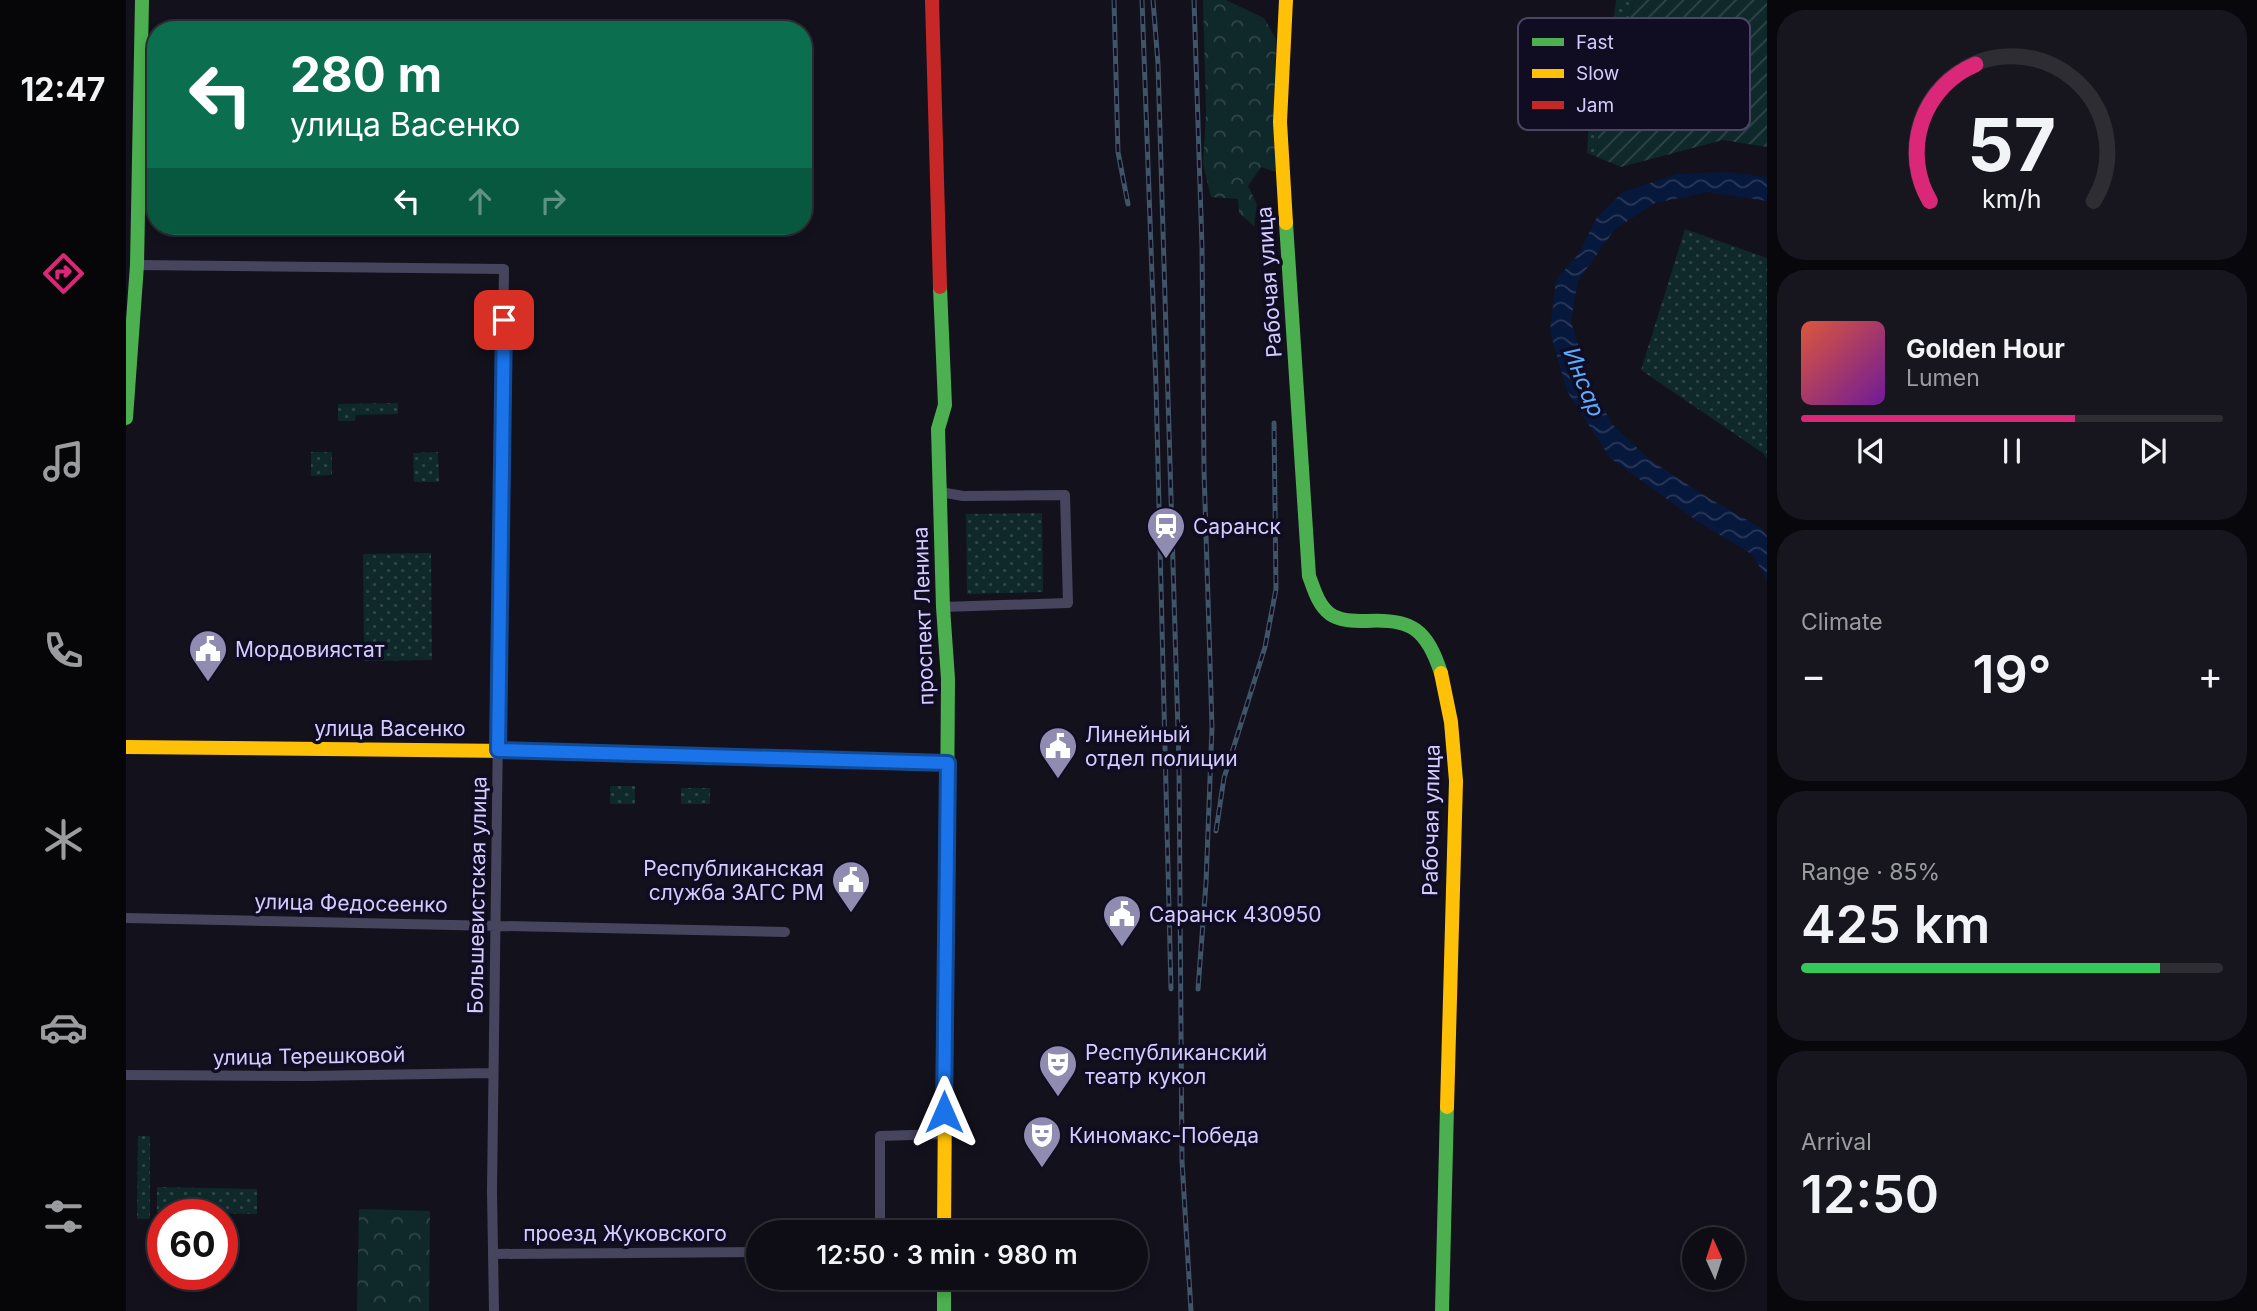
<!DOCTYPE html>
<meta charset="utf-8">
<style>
:root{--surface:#0e0d15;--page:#17161e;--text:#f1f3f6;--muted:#9b9ca0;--line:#2e2d34;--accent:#db2777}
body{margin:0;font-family:Inter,sans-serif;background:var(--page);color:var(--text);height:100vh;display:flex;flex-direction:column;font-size:26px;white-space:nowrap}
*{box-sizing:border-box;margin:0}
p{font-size:23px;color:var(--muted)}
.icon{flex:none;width:38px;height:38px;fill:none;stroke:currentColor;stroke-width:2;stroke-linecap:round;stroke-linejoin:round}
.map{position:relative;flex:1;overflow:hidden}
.drawer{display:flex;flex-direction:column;gap:10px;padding:10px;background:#08070c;width:490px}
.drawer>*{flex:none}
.guide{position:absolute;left:21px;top:21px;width:665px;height:214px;border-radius:28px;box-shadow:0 4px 10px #0003,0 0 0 2px var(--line);background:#0b6e4f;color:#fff;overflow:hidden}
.needle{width:46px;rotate:357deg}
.tools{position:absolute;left:1556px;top:1227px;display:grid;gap:14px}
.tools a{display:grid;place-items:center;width:63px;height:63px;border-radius:50%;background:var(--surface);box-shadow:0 4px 10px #0003,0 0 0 2px var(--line);font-size:35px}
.speed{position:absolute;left:21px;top:1199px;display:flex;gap:14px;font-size:35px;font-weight:700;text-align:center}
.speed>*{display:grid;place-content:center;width:91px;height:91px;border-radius:50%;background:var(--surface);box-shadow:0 4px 10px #0003,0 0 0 2px var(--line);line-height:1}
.speed .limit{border:10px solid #d22;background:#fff;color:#111}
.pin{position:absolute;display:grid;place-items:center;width:60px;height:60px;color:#fff;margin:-30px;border-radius:14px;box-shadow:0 4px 10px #0006}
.me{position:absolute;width:77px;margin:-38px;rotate:0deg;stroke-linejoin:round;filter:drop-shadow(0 0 5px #0008)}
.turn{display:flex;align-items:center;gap:24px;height:147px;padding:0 28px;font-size:32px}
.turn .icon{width:91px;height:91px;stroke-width:2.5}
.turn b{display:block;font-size:49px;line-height:60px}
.lanes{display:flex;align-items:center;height:66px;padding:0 28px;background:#0003;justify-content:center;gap:35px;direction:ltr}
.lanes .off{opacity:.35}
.big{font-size:52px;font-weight:600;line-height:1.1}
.drawer .widget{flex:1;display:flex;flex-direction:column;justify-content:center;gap:10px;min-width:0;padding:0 24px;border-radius:28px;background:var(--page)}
.drawer .dial{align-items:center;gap:0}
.dial svg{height:182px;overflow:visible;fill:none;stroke:var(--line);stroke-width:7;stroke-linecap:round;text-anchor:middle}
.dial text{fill:var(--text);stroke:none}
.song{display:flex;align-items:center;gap:21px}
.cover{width:84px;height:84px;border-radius:10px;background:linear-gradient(135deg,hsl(10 70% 55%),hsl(280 70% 35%))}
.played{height:7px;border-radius:4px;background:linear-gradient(90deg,var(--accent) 65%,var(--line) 65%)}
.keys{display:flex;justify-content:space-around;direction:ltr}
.heat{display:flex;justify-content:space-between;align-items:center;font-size:38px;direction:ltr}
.charge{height:10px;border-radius:5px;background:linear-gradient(90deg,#34c759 85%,var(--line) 0)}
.trip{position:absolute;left:620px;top:1220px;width:402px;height:70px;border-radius:35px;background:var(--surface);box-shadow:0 4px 10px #0003,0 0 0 2px var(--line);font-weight:600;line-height:70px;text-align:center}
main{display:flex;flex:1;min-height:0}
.tabs{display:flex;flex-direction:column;width:126px;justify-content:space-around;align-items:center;background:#060508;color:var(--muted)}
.tabs .icon{width:49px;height:49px}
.tabs .on{color:var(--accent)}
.tabs b{font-size:32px;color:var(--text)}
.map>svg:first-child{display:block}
.grass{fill:url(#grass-dots)}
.forest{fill:url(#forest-crowns)}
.garden{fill:url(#garden-furrows)}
.water{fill:url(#water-waves)}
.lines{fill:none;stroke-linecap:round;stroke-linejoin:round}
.street{stroke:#47455e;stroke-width:10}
.fast{stroke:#4caf50;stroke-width:14}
.slow{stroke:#ffc107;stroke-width:14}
.jam{stroke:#c62828;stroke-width:14}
.rail-casing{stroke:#405467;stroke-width:5}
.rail{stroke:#100c21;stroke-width:2.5;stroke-dasharray:8;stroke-linecap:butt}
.route-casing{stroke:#114b97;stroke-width:18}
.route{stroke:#1a73e8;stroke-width:12}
.labels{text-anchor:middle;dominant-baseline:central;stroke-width:7;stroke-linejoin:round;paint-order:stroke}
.street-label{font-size:21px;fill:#d4ccff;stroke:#100c21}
.poi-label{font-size:21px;fill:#d4ccff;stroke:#100c21;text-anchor:start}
.water-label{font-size:23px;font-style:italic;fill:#5aacff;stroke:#100c21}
.key{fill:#100c21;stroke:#4b4664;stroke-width:2}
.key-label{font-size:19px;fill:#d4ccff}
</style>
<main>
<nav class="tabs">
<b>12:47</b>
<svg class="icon on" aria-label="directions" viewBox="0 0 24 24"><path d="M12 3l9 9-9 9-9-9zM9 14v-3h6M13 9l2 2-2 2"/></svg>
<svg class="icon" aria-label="music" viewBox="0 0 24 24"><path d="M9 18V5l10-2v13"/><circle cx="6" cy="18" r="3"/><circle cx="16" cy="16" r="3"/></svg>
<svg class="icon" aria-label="phone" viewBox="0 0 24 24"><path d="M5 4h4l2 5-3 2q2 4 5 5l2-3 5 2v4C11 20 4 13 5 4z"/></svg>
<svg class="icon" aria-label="climate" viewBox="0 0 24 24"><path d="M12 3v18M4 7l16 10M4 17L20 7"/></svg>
<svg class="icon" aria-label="car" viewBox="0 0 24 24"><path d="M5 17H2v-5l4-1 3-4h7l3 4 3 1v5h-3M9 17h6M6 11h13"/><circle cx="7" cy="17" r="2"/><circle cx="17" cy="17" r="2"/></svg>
<svg class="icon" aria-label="filters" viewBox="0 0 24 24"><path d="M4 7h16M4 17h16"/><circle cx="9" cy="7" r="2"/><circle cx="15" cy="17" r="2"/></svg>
</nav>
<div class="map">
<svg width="1641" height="1311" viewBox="0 0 1641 1311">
<defs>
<pattern id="grass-dots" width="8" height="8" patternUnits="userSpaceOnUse" patternTransform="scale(1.75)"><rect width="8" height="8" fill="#0f282a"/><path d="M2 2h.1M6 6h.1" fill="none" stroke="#31464a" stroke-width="1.8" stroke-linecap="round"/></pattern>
<pattern id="forest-crowns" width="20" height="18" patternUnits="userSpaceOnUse" patternTransform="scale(1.75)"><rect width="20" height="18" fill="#0f282a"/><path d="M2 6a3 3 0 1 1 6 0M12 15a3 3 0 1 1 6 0" fill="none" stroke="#31464a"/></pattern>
<pattern id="garden-furrows" width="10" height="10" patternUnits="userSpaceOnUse" patternTransform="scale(1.75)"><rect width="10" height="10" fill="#0f282a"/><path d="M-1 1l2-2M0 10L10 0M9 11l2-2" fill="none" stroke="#31464a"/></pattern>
<pattern id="water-waves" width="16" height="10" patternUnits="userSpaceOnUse" patternTransform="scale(1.75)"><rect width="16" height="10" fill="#07183d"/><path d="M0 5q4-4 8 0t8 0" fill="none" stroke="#2a385a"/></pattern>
</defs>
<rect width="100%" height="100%" fill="#13111c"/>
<!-- grass -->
<path class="grass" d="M1490 0H1509L1473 114 1471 157 1461 153 1466 63 1484 51Z
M1559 229 1641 258V459L1638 454 1515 370Z
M272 403V414L230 415 229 421H212V404Z
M185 452H206V475L185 476Z
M312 452 313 482H288L287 453Z
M916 513 917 592 841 594 840 514Z
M305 553 306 660 238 661 237 554Z
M484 786H509V804H484Z
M555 788H584V804H555Z
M12 1136H24V1219H11Z
M31 1187 131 1189V1214L31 1212Z"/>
<!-- forest -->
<path class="forest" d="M1077 0H1100L1138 18 1150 39 1148 113 1150 172 1135 167 1122 186 1131 204 1128 226 1113 213 1112 199 1085 197 1077 164 1080 114Z
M233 1209 304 1211 303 1311H231Z"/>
<!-- garden -->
<path class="garden" d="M1509 0H1641V147L1597 140 1495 167 1471 157 1473 114Z"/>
<!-- water -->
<path class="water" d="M1600 172 1641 177V201L1582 192 1529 203 1489 229 1452 281 1445 322 1461 373 1485 423 1523 459 1576 494 1635 528 1641 536V580L1627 555 1574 523 1484 458 1441 391 1424 331 1430 280 1453 253 1471 217 1497 192 1551 174Z"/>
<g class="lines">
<!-- street -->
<path class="street" d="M11 265 378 269 366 1191 368 1311
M814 492 837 496 939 495 942 603 817 607
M0 918 659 932
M0 1075 182 1076 367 1073
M754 1232V1136L818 1134
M367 1254 632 1252"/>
<!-- fast -->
<path class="fast" d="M1160 223 1183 576C1188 589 1192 605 1204 614 1214 621 1228 621 1240 621 1286 618 1301 630 1315 673
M814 287 819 405 812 429 817 607 822 679 820 962
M0 418 11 265 16 0
M385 751 822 763
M818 1278V1311
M1316 1311 1321 1107"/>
<!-- slow -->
<path class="slow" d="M1160 0 1154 122 1160 223
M1315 673 1325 722 1330 781 1321 1107
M0 747 385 751
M818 1232 820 962"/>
<!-- jam -->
<path class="jam" d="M806 0 814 287"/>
<defs>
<path id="rail" d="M988 0 992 152 1002 204
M1016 0 1030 385 1045 989
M1027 0 1032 64 1053 764 1056 1161 1065 1311
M1068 0 1076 247 1078 470 1086 727 1080 883 1072 989
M1090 831 1098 778 1139 647 1150 589 1148 423"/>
</defs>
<!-- rail casing -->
<use href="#rail" class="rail-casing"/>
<!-- rail -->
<use href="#rail" class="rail"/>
</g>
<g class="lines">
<defs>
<path id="route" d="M378 320 372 750 822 763 818 1112"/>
</defs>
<!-- route casing -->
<use href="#route" class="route-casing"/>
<!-- route -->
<use href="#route" class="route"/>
</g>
<!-- icons -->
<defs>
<symbol id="station-pin" viewBox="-11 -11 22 30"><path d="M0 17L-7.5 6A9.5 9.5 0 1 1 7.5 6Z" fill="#908bb0" stroke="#100c21"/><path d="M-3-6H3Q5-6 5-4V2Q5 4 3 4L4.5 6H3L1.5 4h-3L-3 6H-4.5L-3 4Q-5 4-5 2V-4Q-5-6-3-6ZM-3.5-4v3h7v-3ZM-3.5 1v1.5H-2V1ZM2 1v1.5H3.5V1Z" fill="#fff"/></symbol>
<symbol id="civic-pin" viewBox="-11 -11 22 30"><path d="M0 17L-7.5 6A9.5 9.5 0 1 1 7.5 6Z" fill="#908bb0" stroke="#100c21"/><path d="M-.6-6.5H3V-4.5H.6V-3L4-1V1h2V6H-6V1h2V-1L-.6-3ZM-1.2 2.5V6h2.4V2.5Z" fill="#fff"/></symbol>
<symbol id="theatre-pin" viewBox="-11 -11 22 30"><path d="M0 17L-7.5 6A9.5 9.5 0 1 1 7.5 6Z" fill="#908bb0" stroke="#100c21"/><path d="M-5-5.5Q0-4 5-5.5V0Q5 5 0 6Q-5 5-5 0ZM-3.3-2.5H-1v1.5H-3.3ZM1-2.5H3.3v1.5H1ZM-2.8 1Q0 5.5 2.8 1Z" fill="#fff"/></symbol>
</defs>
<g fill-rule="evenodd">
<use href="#station-pin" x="1018" y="504" width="44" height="60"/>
<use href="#civic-pin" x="60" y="627" width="44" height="60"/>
<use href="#civic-pin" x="910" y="724" width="44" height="60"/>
<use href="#civic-pin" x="703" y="858" width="44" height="60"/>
<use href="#civic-pin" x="974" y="892" width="44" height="60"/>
<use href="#theatre-pin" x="910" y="1042" width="44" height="60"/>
<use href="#theatre-pin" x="894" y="1113" width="44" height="60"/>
</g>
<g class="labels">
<!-- street labels -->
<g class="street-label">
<text transform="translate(1143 282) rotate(-94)">Рабочая улица</text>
<text transform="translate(797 616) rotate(-92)">проспект Ленина</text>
<text x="264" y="728">улица Васенко</text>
<text transform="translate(1305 820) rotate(-89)">Рабочая улица</text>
<text transform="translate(351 895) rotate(-89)">Большевистская улица</text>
<text transform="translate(225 903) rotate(1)">улица Федосеенко</text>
<text transform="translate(183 1056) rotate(-1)">улица Терешковой</text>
<text x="499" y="1233">проезд Жуковского</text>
</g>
<!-- poi labels -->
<g class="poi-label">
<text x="1067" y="526">Саранск</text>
<text x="109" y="649">Мордовиястат</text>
<text x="959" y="734">Линейный<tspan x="959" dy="24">отдел полиции</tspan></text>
<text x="698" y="868" text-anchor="end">Республиканская<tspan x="698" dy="24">служба ЗАГС РМ</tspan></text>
<text x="1023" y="914">Саранск 430950</text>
<text x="959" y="1052">Республиканский<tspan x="959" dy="24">театр кукол</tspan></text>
<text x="943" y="1135">Киномакс-Победа</text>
</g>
<!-- water labels -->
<g class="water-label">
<text transform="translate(1458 382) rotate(68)">Инсар</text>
</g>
</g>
<!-- legend -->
<rect x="1392" y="18" width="232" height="112" rx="10" class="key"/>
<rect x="1406" y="38" width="32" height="8" fill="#4caf50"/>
<rect x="1406" y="69" width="32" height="9" fill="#ffc107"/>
<rect x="1406" y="101" width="32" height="8" fill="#c62828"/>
<g class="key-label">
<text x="1450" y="49">Fast</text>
<text x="1450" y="80">Slow</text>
<text x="1450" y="112">Jam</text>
</g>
</svg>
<div class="tools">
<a><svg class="needle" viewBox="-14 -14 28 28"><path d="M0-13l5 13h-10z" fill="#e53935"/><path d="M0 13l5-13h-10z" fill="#9b9ca0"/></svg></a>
</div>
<div class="speed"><div class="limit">60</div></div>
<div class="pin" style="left:378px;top:320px;background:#d93025"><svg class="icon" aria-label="arrive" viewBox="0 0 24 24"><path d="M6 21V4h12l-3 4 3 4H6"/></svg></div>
<svg class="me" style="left:818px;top:1112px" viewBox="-20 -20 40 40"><path d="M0-17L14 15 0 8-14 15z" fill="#1a73e8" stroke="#fff" stroke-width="4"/></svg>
<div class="trip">12:50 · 3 min · 980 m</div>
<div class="guide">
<div class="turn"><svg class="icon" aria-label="left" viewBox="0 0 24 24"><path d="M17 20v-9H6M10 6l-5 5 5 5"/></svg><div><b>280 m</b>улица Васенко</div></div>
<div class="lanes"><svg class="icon" aria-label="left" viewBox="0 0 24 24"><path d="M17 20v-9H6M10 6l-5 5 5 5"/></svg><svg class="icon off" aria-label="ahead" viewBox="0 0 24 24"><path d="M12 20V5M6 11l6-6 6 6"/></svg><svg class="icon off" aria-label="right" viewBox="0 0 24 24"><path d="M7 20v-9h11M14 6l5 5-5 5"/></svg></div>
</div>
</div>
<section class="drawer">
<div class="widget dial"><svg viewBox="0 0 100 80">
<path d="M14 69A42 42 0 1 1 86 69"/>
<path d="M14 69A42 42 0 0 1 34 9" stroke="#db2777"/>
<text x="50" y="56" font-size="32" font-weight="700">57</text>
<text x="50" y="72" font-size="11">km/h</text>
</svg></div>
<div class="widget">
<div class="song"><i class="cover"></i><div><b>Golden Hour</b><p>Lumen</p></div></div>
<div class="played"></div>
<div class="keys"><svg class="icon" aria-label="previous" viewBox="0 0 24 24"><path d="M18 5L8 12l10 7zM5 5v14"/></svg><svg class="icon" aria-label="pause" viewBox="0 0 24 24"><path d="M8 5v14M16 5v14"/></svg><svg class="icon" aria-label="next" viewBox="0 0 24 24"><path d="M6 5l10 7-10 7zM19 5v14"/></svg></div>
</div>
<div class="widget"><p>Climate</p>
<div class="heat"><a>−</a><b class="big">19°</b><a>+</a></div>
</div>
<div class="widget"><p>Range · 85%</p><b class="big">425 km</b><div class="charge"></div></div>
<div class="widget"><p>Arrival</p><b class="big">12:50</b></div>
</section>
</main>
